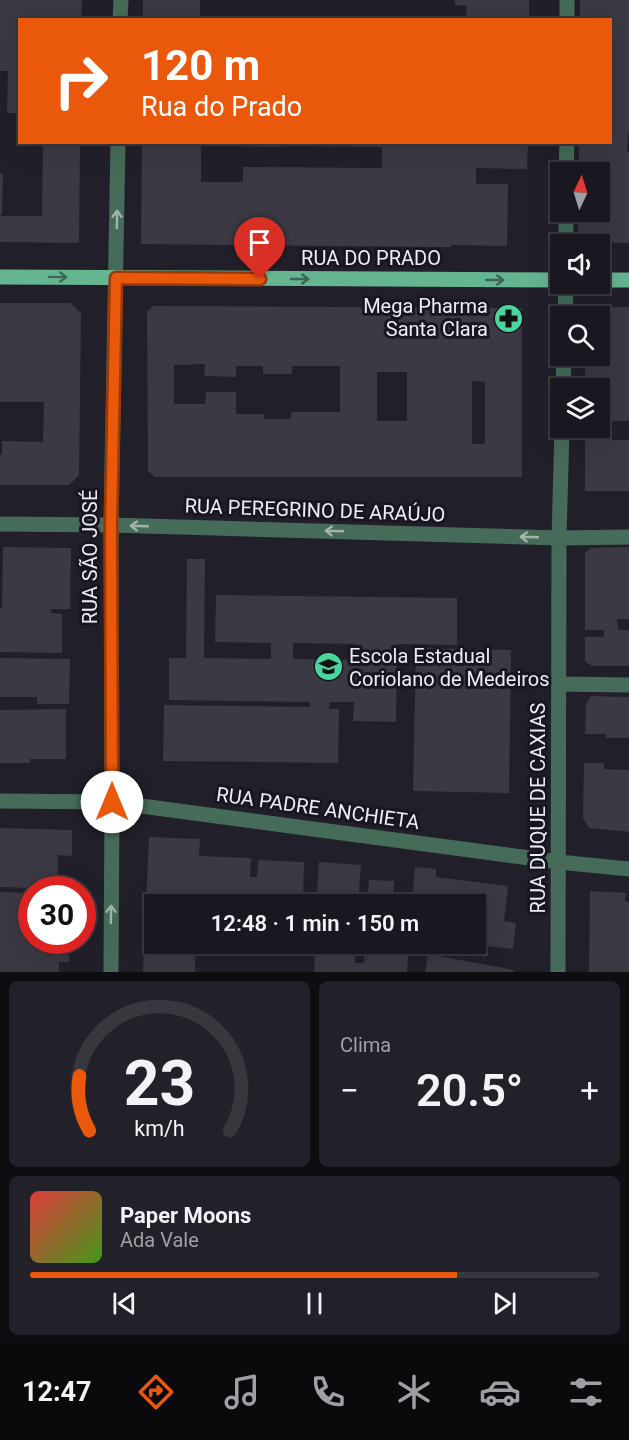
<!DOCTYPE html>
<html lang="pt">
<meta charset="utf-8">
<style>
:root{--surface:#191820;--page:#222129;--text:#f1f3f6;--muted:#9fa0a5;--line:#37373e;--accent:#ea580c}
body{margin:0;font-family:Roboto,sans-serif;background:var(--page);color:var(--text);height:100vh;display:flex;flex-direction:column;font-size:22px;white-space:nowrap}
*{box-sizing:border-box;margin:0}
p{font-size:20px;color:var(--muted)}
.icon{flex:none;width:33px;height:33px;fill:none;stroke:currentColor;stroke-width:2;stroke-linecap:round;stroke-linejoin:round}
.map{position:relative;height:972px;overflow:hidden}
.sheet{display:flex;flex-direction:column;gap:9px;padding:9px;background:#0e0d12;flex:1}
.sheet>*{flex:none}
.hud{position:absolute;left:18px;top:18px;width:594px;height:126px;border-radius:0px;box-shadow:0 6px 24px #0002,0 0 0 2px var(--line);background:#ea580c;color:#fff;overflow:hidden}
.needle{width:39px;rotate:4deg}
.buttons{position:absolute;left:550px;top:162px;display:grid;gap:12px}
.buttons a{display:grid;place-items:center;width:60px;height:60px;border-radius:0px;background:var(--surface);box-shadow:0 6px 24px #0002,0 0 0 2px var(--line);font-size:30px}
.speed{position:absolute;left:18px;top:876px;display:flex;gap:12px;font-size:30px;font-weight:700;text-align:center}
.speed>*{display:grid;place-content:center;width:78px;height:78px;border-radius:50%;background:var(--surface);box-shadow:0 6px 24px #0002,0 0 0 2px var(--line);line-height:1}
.speed .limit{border:9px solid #d22;background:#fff;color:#111}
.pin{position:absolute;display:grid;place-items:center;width:51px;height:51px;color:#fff;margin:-62px -26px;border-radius:50% 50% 50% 0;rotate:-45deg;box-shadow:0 0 6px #0007}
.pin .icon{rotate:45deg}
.me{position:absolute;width:66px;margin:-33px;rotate:0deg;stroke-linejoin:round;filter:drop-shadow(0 0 4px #0008)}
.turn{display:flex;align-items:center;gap:21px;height:126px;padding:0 24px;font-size:27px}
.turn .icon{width:78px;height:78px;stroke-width:2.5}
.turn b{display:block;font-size:42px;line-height:51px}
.big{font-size:45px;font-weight:600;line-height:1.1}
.sheet .widget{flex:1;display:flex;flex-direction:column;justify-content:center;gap:9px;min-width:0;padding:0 21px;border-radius:9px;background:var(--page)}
.sheet .dial{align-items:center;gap:0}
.dial svg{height:156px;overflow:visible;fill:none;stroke:var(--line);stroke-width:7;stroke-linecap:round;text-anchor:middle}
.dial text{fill:var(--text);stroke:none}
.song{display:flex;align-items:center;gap:18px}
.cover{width:72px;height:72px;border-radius:9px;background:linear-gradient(135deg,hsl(0 70% 55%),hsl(100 70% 35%))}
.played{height:6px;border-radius:3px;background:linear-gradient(90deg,var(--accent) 75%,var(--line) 75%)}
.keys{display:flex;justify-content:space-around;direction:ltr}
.heat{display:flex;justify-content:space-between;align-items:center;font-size:33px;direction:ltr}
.sheet .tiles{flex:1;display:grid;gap:9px;grid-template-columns:1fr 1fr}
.widget:last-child{grid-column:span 2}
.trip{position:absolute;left:144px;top:894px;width:342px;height:60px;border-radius:0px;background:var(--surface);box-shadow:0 6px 24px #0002,0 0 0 2px var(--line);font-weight:600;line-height:60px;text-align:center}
.tabs{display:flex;height:96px;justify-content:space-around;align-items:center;background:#0a0a0d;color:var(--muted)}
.tabs .icon{width:42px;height:42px}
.tabs .active{color:var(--accent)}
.tabs b{font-size:27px;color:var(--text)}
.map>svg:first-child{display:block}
.building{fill:#3a3944;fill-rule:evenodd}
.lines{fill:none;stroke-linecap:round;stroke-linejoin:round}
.minor{stroke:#466b59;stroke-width:15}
.major{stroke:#65b590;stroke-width:15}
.oneway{stroke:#a2b2ae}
.oneway2{stroke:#3e6658}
.route-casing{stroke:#983908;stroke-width:15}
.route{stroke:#ea580c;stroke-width:10}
.labels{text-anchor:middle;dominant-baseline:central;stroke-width:6;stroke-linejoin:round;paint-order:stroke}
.street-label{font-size:20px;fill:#ededf4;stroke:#181721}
.poi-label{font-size:20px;fill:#ededf4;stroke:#181721;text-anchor:end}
</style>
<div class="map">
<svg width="629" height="972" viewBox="0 0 629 972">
<rect width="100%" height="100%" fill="#21202a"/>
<!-- building -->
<path class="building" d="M0 0H82L81 20H20V113H7L8 71H0Z
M143 0H200V20H143Z
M455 0H529V20H466L467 6 455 5Z
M580 0H629V134H628L627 152H629V243L578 242V212H600V172H579V142H610V20H580Z
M235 16 428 17V20H234Z
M43 142H80L79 243 0 242V216H42Z
M142 142H201V182H243V167L382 168V147L300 146V142H528L527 169 476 168V184H508L507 246 451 245V247H426L141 244Z
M231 142H282V147L231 146Z
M0 174H3L2 215H0Z
M0 303H70L81 313 79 475 69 485H0V454L2 455V441L43 442 44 402H0Z
M153 306 522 308V477H155L148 471 147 312ZM205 364 204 376 236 377V366H263V374H292V366H340V412H291V419H264V414H236V392H206L205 404H174V365ZM377 372H407V421H377ZM472 381 485 382V444H472Z
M585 307H629V421H600V388H585V356H600V316H585Z
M585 440H629V491H585Z
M3 547 71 548 70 609H51V613L62 614V653L0 652V608H2Z
M629 547V619H617L618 630H629V666H592L585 661V637H604V630H585V553L591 548Z
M187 559H205L204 658 271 659V643L215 642 216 595 457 598V645L397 644 396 722 353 721 354 702H330L329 709H339L338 763 163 761 164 705 310 707V702L169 700V658H186ZM293 643 354 644V660L293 659Z
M416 648 511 650 509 793 413 791Z
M0 658 70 659 69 704H37V697H0Z
M591 696 629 697V738H606V734H585L586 704Z
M66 709V759H30V763H0V710Z
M584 763H604V769L629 770V832L589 828 583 818Z
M0 828 72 830V856L58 855 57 889 0 887Z
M149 837 200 839 199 856 251 858 250 877H257L258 860 304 862 303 901 295 900 294 904H249V897H230V904H154V944H196L195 972H143Z
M319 862 361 865 358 904H316Z
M415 867 436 869V877L508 886 504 921 516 923 513 949 487 946 486 957 416 947 417 944H476V904H412Z
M369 880 394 881 393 904H367Z
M590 891 626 893 625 901 629 902V972H589Z
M0 892 32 893V940H69V962H59V972H0Z
M247 944H293V949L247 948Z
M310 944H356L355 963H364L365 944H409L407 972H314L315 952H309Z
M428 954 514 970 513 972H425Z"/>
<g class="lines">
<!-- minor -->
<path class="minor" d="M567 0V20
M120 20 121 0
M566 172 567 142
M566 244V212
M565 316 566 284
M563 388 564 356
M0 524 111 525 559 538 629 537
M560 684 629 685
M0 801 112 802 559 862 629 869
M111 972 112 802 111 525 118 142
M558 972 559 538 562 428"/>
<!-- major -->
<path class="major" d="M0 277 561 280
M600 280H629"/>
</g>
<!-- one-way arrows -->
<defs><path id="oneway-shaft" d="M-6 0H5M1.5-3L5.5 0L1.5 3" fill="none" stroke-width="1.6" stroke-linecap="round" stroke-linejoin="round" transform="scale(1.5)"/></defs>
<g class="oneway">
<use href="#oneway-shaft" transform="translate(117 219) rotate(-89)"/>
<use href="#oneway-shaft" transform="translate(139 526) rotate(-178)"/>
<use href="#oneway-shaft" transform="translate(334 531) rotate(-178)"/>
<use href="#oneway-shaft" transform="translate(529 537) rotate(-178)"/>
<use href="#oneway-shaft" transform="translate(111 914) rotate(-89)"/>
</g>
<g class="oneway2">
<use href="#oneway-shaft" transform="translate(58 277) rotate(1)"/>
<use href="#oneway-shaft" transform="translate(300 279)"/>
<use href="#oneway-shaft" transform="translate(495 280)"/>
</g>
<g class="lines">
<defs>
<path id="route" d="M112 802 111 525 116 278 260 279"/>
</defs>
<!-- route casing -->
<use href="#route" class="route-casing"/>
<!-- route -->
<use href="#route" class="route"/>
</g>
<!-- icons -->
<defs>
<symbol id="pharmacy-disc" viewBox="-11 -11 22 22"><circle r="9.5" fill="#4bd49b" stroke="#181721"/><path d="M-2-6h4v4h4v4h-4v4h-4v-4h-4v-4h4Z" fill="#111"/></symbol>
<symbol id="school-disc" viewBox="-11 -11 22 22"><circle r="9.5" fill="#4bd49b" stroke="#181721"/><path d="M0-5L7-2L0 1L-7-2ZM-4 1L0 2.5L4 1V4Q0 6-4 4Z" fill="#111"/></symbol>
</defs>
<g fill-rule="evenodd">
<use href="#pharmacy-disc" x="492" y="302" width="33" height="33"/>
<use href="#school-disc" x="312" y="650" width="33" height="33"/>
</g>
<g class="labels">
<!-- street labels -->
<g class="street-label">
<text x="371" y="258">RUA DO PRADO</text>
<text transform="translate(315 510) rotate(2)">RUA PEREGRINO DE ARAÚJO</text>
<text transform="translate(90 557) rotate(-90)">RUA SÃO JOSÉ</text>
<text transform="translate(318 808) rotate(8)">RUA PADRE ANCHIETA</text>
<text transform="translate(538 808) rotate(-90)">RUA DUQUE DE CAXIAS</text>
</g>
<!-- poi labels -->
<g class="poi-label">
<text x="488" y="306">Mega Pharma<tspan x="488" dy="23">Santa Clara</tspan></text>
<text x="349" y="656" text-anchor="start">Escola Estadual<tspan x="349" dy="23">Coriolano de Medeiros</tspan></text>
</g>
</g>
</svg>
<div class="buttons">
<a><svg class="needle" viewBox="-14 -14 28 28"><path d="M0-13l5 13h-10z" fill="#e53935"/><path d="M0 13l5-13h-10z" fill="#9fa0a5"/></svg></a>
<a><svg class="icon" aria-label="sound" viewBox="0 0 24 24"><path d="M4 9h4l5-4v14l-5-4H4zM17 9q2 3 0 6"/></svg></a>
<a><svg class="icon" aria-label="search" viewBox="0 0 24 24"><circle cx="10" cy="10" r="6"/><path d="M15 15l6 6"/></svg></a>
<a><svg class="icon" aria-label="layers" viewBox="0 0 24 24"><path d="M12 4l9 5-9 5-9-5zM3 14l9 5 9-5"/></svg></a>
</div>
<div class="speed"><div class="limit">30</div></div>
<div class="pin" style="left:260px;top:279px;background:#d93025"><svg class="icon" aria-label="arrive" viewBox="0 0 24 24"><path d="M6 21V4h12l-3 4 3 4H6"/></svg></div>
<svg class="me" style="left:112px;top:802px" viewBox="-20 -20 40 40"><circle r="19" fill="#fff"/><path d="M0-13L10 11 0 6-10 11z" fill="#ea580c"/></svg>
<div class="trip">12:48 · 1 min · 150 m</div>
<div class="hud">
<div class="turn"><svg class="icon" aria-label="right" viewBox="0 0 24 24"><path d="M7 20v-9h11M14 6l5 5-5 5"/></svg><div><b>120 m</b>Rua do Prado</div></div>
</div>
</div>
<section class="sheet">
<div class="tiles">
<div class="widget dial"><svg viewBox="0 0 100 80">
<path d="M14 69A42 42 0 1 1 86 69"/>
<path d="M14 69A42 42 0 0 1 9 41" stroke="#ea580c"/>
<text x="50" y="56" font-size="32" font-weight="700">23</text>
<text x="50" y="72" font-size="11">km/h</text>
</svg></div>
<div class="widget"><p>Clima</p>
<div class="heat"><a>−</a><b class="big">20.5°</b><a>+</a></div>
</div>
<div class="widget">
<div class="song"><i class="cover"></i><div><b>Paper Moons</b><p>Ada Vale</p></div></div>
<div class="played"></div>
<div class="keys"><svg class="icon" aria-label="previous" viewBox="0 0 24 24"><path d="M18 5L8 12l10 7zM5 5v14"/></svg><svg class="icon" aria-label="pause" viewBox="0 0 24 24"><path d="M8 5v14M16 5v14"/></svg><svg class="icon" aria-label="next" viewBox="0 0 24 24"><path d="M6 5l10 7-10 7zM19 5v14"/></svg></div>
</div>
</div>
</section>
<nav class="tabs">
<b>12:47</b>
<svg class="icon active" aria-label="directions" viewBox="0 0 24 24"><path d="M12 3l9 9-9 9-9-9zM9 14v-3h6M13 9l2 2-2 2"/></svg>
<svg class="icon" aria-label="music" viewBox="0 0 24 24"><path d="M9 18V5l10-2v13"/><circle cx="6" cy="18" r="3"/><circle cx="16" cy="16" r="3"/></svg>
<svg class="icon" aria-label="phone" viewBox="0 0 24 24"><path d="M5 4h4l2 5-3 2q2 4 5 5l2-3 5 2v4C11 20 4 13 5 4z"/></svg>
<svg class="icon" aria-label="climate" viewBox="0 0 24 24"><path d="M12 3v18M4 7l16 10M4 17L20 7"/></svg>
<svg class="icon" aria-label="car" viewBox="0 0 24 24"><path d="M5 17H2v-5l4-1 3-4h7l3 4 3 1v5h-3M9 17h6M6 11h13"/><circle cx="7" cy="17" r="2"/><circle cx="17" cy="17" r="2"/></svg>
<svg class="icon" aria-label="filters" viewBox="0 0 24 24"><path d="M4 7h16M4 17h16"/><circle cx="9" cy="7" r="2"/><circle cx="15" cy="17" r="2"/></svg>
</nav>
